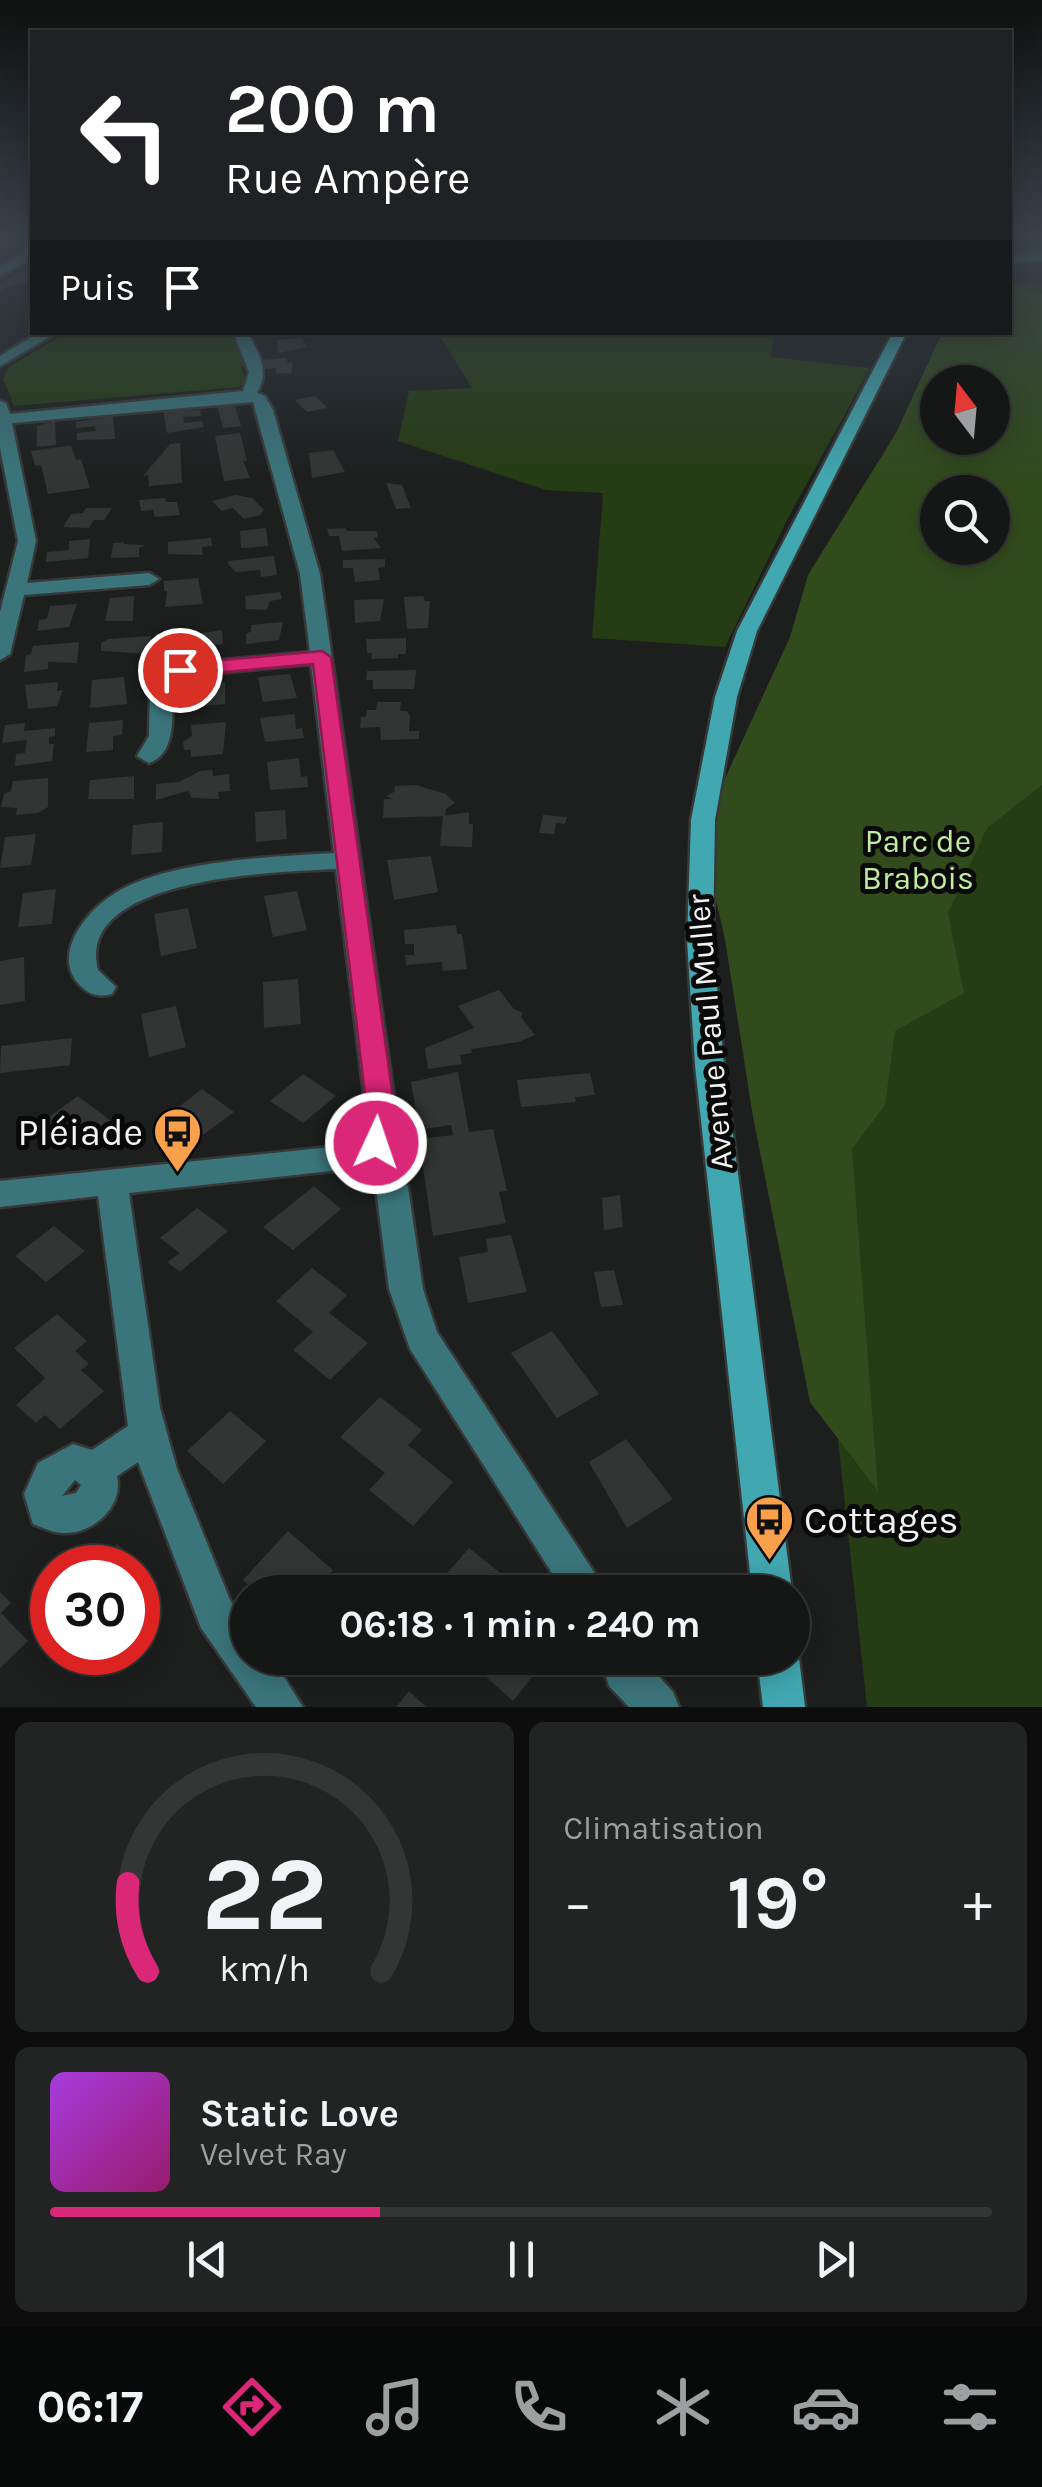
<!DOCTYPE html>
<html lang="fr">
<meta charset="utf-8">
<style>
:root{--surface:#151716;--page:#222423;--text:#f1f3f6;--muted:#9d9fa1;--line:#343635;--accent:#db2777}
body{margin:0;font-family:Karla,sans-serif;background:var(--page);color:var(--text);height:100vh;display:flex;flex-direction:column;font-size:38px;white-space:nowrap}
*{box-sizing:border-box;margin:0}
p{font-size:32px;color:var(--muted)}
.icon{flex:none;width:55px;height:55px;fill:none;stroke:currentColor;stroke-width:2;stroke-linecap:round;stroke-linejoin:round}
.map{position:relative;height:1707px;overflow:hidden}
.panel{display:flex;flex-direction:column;gap:15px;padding:15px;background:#0c0d0c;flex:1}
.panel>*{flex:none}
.top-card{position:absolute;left:30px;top:30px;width:982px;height:305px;border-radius:0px;box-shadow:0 5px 25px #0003,0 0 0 2px var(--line);background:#202124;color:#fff;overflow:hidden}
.needle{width:65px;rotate:344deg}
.buttons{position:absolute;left:920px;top:365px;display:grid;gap:20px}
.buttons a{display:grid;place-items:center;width:90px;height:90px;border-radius:50%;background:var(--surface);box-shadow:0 5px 25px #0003,0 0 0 2px var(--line);font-size:50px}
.speed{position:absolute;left:30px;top:1545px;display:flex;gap:20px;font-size:50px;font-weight:700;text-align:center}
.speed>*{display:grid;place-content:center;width:130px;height:130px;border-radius:50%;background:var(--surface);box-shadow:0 5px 25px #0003,0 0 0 2px var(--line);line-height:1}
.speed .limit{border:15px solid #d22;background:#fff;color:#111}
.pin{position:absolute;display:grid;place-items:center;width:85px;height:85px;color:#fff;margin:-42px;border:5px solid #fff;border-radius:50%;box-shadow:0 2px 10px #0007}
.me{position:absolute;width:110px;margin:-55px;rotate:3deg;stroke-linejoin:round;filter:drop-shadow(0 0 8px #0008)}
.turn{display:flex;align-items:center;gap:35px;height:210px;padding:0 30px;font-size:45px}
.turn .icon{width:130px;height:130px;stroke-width:2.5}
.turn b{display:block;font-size:70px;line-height:85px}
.then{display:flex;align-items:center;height:95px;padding:0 30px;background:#0003;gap:20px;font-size:38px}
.big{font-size:75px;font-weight:700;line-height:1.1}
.panel .tile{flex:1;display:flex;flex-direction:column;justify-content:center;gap:15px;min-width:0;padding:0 35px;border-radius:15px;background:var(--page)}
.panel .dial{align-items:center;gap:0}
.dial svg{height:260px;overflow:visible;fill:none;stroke:var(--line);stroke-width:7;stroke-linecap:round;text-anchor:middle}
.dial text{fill:var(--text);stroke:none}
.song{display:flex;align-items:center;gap:30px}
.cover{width:120px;height:120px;border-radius:15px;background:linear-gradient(135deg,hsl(280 70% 55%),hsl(320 70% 35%))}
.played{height:10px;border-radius:5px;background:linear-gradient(90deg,var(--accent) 35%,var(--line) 35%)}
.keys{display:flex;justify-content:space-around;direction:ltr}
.heat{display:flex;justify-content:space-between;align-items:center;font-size:55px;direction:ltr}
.panel .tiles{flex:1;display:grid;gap:15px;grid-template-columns:1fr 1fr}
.tile:last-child{grid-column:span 2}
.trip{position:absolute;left:230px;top:1575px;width:580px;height:100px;border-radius:50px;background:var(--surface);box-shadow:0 5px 25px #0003,0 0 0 2px var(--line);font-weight:700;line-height:100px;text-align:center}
.dock{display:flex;height:160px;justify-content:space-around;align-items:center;background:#080909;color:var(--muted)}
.dock .icon{width:70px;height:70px}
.dock .current{color:var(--accent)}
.dock b{font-size:45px;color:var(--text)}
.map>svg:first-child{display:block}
.green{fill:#263c14;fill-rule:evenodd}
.forest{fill:#324b1d;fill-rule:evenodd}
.building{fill:#323533}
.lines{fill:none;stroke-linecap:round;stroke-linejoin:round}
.street-casing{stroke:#363938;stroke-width:5}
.secondary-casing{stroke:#363938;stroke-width:5}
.street{fill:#3a757b;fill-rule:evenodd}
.secondary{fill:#41a7b0;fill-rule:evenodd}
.route{fill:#db2777;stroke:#8e194d;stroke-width:2.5}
.labels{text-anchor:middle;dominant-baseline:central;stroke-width:10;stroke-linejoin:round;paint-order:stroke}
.park-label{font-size:32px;fill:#c1eca2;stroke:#080908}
.street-label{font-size:32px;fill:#f2f4f3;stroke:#080908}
.near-poi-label{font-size:38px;fill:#f2f4f3;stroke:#080908;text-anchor:end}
</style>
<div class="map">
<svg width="1042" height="1707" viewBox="0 0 1042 1707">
<rect width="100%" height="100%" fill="#1c1f1e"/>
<!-- green -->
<path class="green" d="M1010 282 1042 283V1707H867L814 1219 873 528 944 357 1010 332ZM938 382H992V438H938ZM938 492H992V548H938Z
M65 333H233L253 365 241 367 246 382 239 387 14 406 3 379 9 367Z
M438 333H774L771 357 870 368 788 518 725 647 592 638 603 493 546 490 398 441 409 391 472 388Z"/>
<!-- forest -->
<path class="forest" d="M1010 284 1042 294V785L987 828 948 913 964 993 895 1031 885 1105 852 1149 878 1491 810 1402 753 1117 725 939 709 870 721 787 790 637 808 575 896 433 942 333 1010 332ZM938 382H992V438H938ZM938 492H992V548H938Z"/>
<!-- building -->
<path class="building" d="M20 272H32V280L0 290V285Z
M302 338 307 347 278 353 277 340Z
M286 358 288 363 293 362 291 373 277 374 275 368 265 369 263 360Z
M315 396 328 408 307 412 295 400Z
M217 405 235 406 241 426 223 428Z
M200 410 201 416 183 417 184 423 202 421 204 427 167 433 163 411Z
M113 416 115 439 77 440V433L96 431 95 426 76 428V422Z
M55 421 56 445 37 447V426Z
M240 433 247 461H243L250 478 224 481 215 436Z
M180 443 182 483 149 486 148 475 143 476 170 444Z
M67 446H71L76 460 81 459 90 488 48 494 41 465 35 466 31 451Z
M333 450 345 472 312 478 309 453Z
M386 483 402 485 411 508 396 509Z
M236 495 252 498 264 510 260 515 244 519 233 508 222 511 212 501Z
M165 498 166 502H177L180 515 155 517 153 510 141 511 139 500Z
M86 508H112L104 520H94L89 528 63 527 71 514 83 513Z
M266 528 268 546 241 548 240 531Z
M346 528 347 531H377L378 537 374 538 381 548 342 551 339 536H329L327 529Z
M211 538 212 546 202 547 203 555 168 554V542Z
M90 539 88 558 46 562 47 552 69 550V541Z
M124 542V544L145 545 139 548V557L111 558 113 543Z
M274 556 277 575 261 577 260 570 236 572 229 565 228 561Z
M385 559V567L378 568 380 580 355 582 353 568H343V560Z
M198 578 203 604 165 607 167 591H164V581Z
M280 592 282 599 270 601 267 610 246 609 245 596Z
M134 596 133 621H105L110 598Z
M423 596 425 601H430L428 628 407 629 404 597Z
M384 599 380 621 355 623 354 600Z
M77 604 69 627 37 631 39 620 47 619 50 606Z
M283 622 279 640 246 644V633L251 632V625Z
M222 630 223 644 170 650 171 638Z
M151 636 152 654 101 651V643L108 639Z
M406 638V654H398V658L371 659 372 653H367L366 639Z
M79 642 77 663 48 662V669L24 672 26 655 31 654 33 646Z
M416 670 414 689H373V680H366L367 671Z
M290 674 297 698 263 702 258 677Z
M124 677 127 704 90 708 92 680Z
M58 682 57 691 63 690 57 706 28 709 25 685Z
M225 682V704L205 706 204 694 186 696 185 686Z
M377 702H401L400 711H407L410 716 409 731H419V739L381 740 380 727 360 728 361 717H366L367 710H376Z
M295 714 296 729 302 728 304 738 265 742 260 718Z
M123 720 122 735 113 736V750L86 752 89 723Z
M226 722 223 754 191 757V750H184L183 742 192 736 191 725Z
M25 723 24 731 55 728V736L49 737V744H54L52 761 15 766 16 754 25 753 27 740 2 743 5 725Z
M299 758 301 777 307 776 308 787 270 790 267 762Z
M212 770 213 776 229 774 230 791 218 792 219 799 192 798 188 791 156 800V784L179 782 200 771Z
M134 776V799H88L90 780Z
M48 778V807L38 813 16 815 17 808 1 807 4 794 11 791 13 781Z
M416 785 446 794 455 803 446 809 445 816 383 818 384 799H393L386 796 394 792 395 786Z
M285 810 287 839 256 842 255 812Z
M469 812V824H473L472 847 440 846 443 816Z
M543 815 567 817 565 824 556 823 554 834 539 833Z
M163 822 162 852 131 855 133 825Z
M36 834 31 865 0 868 5 837Z
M431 856 438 892 394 900 387 860Z
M56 889 52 924 18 927 23 893Z
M297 891 307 930 273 937 264 896Z
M188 908 197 948 161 956 154 914Z
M456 925 457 934H462L467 969 443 971 442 962 406 965 405 955H414V944H405L404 930Z
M24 957 25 1001 0 1005V961Z
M298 979 301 1024 264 1028 263 982Z
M499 990 514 1009 523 1013 521 1017 535 1035 519 1042 471 1049 472 1053 460 1055 462 1064 428 1069 425 1048 474 1028 458 1006Z
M176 1006 186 1047 149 1057 141 1014Z
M72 1038 70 1065 0 1073 1 1046Z
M458 1072 469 1132 493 1129 507 1191 499 1192 506 1223 433 1236 419 1139 453 1135 451 1125 419 1130 411 1082Z
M590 1073 595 1095 575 1097 576 1102 521 1107 517 1080Z
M303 1074 336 1096 303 1123 270 1101Z
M202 1089 234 1112 200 1137 168 1115Z
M78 1096 119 1127 101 1139 93 1133 70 1150 38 1125Z
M314 1186 341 1209 293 1250 263 1227Z
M620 1195 623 1227 604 1230 602 1198Z
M197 1208 228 1231 180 1272 167 1262 180 1253 160 1238Z
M54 1226 85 1251 46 1282 15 1256Z
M511 1235 527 1292 468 1303 459 1257 488 1252 486 1239Z
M312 1268 347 1295 329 1313 368 1343 330 1380 293 1350 313 1332 276 1301Z
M614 1270 623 1305 601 1307 594 1272Z
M57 1314 87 1341 75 1351 89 1364 81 1370 104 1391 60 1429 45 1415 36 1423 16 1405 45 1378 14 1348Z
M552 1331 599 1394 557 1418 511 1353Z
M380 1397 422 1430 408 1445 453 1482 413 1526 369 1490 385 1473 340 1437Z
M230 1411 266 1441 223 1484 187 1451Z
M626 1439 673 1499 627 1528 589 1462Z
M288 1531 333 1570 313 1592H257L243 1580Z
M117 1544 158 1583 138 1603V1568H93Z
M469 1548 517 1586 512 1592H431Z
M0 1592 11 1603 1 1613 28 1641 0 1668Z
M465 1658H547L513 1701Z
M409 1691 426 1707H396Z"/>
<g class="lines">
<defs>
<path id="street" d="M25 248H32V259L0 276V267L23 254Z
M1042 253V261L1010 262V254Z
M40 332H58L0 366V356Z
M233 332H247C259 353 270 371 257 393L265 396 273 410 320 574 397 1119 386 1154 408 1187 423 1289 437 1332 607 1592H564L410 1349 389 1289 376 1189 367 1175 331 1171 129 1193 160 1408 177 1469 230 1600 248 1624V1658H272L303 1707H256L201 1628 138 1462 117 1476C124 1506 93 1534 64 1533 54 1533 43 1528 33 1524L24 1494 38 1463 73 1444 92 1450 128 1426 98 1196 0 1207V1181L331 1147 356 1149 367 1119 336 869C281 872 74 876 98 970L116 987 112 994C101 997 92 996 83 988 50 960 82 916 108 898 159 860 271 857 334 853L311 664 185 676 172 685C172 709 178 754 149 763L137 756 149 736 150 682 180 664 310 652 300 574 253 402 12 423 36 541 27 583 149 573 159 579 149 585 24 595 10 654 0 660V612L18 541 0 448V401L6 403 10 414 243 391 249 372ZM75 1480 81 1485 76 1493 62 1496Z
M600 1658H642L673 1692 679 1707H629L609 1686Z"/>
<path id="secondary" d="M893 332H907L757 631 737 697 715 820 713 940 724 1065 792 1592H752L695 1065 687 940 691 820 715 697 737 631Z
M793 1643 799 1658 805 1707H763L757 1658H792Z"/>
</defs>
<!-- street casing -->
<use href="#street" class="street-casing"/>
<!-- secondary casing -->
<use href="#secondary" class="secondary-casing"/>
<!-- street -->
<use href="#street" class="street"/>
<!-- secondary -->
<use href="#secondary" class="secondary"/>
</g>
<!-- sky -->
<linearGradient id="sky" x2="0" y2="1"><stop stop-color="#0f1110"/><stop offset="0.5" stop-color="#3a424c"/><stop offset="1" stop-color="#3a424c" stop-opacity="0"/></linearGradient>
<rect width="1042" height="478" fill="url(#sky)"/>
<!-- route -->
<path class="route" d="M322 651 331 657 396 1119 386 1151 376 1154 367 1151 362 1143 368 1119 313 664 180 676 171 670 180 664Z"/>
<!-- icons -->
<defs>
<symbol id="bus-pin" viewBox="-11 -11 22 30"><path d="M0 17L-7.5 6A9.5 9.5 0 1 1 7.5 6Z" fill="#f8a04b" stroke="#080908"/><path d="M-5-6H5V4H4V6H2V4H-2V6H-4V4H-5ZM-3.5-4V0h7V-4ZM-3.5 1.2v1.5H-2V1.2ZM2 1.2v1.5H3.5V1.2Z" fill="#111"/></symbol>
</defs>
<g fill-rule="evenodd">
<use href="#bus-pin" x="150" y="1104" width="55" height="75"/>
<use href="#bus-pin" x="742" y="1492" width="55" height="75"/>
</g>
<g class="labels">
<!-- park labels -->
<g class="park-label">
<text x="918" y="841">Parc de<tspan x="918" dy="37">Brabois</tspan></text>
</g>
<!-- street labels -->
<g class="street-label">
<text transform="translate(710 1032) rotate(-95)">Avenue Paul Muller</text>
</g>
<!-- near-poi labels -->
<g class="near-poi-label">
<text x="143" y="1132">Pléiade</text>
<text x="804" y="1520" text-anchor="start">Cottages</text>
</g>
</g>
</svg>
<div class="buttons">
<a><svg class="needle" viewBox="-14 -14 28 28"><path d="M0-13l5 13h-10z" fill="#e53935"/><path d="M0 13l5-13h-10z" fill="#9d9fa1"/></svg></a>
<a><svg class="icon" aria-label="search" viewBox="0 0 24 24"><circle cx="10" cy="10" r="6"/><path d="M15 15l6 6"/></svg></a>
</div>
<div class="speed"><div class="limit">30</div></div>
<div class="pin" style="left:180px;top:670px;background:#d93025"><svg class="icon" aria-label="arrive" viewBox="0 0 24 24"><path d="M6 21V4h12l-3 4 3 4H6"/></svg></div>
<svg class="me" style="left:376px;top:1143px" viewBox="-20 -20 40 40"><circle r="17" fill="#db2777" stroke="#fff" stroke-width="3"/><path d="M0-11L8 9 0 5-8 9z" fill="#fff"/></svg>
<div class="trip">06:18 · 1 min · 240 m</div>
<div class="top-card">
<div class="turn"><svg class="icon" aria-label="left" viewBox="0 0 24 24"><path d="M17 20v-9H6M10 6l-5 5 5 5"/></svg><div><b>200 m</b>Rue Ampère</div></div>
<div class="then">Puis<svg class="icon" aria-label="arrive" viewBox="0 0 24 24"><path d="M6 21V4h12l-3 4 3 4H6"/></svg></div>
</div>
</div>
<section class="panel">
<div class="tiles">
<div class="tile dial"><svg viewBox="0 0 100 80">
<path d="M14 69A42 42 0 1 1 86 69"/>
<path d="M14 69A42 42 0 0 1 8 42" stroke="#db2777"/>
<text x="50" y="56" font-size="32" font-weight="700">22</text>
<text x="50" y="72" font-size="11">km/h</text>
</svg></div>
<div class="tile"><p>Climatisation</p>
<div class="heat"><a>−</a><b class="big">19°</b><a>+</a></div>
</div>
<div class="tile">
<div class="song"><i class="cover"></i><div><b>Static Love</b><p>Velvet Ray</p></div></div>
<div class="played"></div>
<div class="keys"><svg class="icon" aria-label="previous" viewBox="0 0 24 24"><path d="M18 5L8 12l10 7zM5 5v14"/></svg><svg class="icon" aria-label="pause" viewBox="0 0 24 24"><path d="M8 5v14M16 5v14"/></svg><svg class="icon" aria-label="next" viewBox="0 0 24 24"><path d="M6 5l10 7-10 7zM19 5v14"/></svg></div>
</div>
</div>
</section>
<nav class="dock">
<b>06:17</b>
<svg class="icon current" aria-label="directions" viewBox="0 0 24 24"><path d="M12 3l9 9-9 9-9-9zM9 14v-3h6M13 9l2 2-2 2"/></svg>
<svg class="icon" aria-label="music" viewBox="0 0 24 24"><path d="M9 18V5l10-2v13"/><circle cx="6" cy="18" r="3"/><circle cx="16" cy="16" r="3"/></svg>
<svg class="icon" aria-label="phone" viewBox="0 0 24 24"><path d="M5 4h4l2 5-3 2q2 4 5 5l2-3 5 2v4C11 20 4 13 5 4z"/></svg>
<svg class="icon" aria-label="climate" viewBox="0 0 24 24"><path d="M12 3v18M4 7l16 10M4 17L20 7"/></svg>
<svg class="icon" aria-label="car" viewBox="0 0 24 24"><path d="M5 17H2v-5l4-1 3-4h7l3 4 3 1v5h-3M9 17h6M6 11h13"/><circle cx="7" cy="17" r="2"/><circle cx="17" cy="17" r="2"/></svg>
<svg class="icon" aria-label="filters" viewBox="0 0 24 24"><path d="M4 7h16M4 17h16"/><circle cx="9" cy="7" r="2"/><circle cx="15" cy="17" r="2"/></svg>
</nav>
